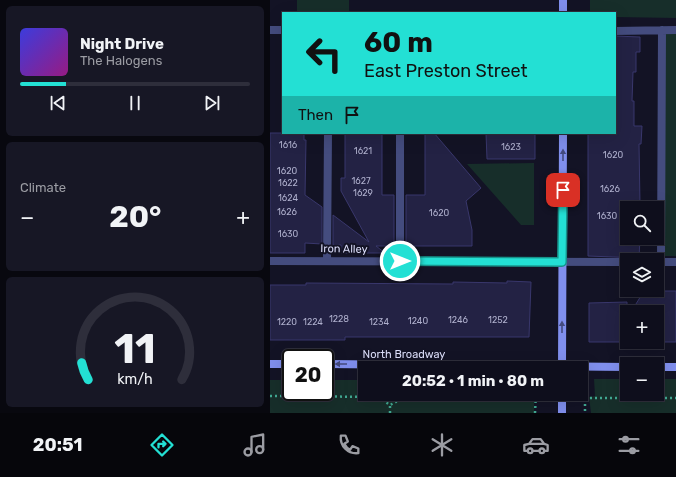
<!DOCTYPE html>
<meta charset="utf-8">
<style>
:root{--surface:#0e0e1c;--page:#171725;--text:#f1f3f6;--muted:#9b9ca3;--line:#2e2e3b;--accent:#23e0d4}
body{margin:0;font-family:Rubik,sans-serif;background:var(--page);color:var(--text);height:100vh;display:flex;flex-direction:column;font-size:15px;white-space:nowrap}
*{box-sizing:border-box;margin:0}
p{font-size:13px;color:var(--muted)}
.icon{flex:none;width:22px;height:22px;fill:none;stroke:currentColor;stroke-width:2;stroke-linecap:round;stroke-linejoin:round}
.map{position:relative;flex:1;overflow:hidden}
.sheet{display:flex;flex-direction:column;gap:6px;padding:6px;background:#08080f;width:270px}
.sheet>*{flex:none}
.guide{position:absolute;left:12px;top:12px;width:334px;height:122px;border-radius:0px;box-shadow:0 4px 16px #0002,0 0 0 1px var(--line);background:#23e0d4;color:#111;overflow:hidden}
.buttons{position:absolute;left:350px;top:201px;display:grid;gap:8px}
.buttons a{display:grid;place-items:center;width:44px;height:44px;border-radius:0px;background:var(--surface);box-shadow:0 4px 16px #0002,0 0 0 1px var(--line);font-size:20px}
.speed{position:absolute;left:12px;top:349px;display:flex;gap:8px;font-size:20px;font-weight:700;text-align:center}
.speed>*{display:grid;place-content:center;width:52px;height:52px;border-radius:50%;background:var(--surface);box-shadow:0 4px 16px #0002,0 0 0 1px var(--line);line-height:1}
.speed .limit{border:2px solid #111;border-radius:6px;background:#fff;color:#111}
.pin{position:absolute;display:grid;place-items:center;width:34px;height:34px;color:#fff;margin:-17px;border-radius:8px;box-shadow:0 2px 6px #0006}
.me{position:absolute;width:44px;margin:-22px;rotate:90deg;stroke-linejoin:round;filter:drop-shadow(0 0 3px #0008)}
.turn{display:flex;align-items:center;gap:14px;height:84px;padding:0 16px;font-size:18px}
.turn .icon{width:52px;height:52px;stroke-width:2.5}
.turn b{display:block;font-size:28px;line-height:34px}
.then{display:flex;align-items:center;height:38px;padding:0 16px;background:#0003;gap:8px;font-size:15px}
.big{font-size:30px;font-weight:700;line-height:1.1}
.sheet .card{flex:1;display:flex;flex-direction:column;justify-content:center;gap:6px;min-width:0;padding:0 14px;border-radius:6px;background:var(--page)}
.sheet .dial{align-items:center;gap:0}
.dial svg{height:104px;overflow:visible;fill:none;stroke:var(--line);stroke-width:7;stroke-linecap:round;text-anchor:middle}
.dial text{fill:var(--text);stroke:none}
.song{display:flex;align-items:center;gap:12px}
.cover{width:48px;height:48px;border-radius:6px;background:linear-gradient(135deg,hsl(240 70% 55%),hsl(310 70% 35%))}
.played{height:4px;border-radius:2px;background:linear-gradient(90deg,var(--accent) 20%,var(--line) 20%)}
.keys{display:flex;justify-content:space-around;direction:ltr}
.heat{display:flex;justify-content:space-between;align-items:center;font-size:22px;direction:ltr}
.trip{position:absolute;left:88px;top:361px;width:230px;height:40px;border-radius:0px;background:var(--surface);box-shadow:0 4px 16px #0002,0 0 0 1px var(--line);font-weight:700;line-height:40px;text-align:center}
.menu{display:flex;height:64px;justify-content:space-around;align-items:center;background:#06060b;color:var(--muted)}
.menu .icon{width:28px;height:28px}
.menu .current{color:var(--accent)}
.menu b{font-size:18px;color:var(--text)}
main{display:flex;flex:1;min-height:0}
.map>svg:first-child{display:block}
.green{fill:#172e2a}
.building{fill:#232244;stroke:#39376c}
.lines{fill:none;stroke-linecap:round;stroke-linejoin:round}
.path{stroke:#41a992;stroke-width:2.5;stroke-dasharray:2 3;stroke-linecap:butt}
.service{stroke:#444c7e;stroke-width:8}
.secondary{stroke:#808fed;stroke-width:8}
.oneway{fill:#444b7f}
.route-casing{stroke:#17928a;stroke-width:10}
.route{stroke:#23e0d4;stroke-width:7}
.labels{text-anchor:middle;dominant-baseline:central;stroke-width:4;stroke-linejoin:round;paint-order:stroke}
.number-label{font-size:9px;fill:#aeafcc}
.street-label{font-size:11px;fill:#dcdefa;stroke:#131325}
</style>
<main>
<section class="sheet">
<div class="card">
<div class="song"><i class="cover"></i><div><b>Night Drive</b><p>The Halogens</p></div></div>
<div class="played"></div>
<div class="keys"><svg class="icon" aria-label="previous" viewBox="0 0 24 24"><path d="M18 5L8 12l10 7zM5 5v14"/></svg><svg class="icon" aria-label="pause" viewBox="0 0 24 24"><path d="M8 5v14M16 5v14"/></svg><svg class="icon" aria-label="next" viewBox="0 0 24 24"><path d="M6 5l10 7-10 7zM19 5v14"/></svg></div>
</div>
<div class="card"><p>Climate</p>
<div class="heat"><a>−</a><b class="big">20°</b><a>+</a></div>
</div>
<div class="card dial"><svg viewBox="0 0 100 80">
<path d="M14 69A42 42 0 1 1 86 69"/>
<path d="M14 69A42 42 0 0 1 9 56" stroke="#23e0d4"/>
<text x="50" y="56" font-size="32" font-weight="700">11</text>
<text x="50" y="72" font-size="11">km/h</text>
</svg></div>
</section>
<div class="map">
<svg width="406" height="413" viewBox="0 0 406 413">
<rect width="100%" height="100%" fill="#131325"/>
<!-- green -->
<path class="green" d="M27 0H79V13H27Z
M320 0H406V18L345 17V13H320Z
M395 32H406V256H395Z
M264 163V225H251L197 164Z
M324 379H357V394H387V379H406V413H321L319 397 325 396Z
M0 380H21V392H55V380H95V394H264V413H0Z"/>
<!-- building -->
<path class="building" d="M345 36 370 37V52H366V72H363L362 101H364V126H372L371 144H369L370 205H357V238H370L369 258 318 256V133H345Z
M0 133H34V140H36L35 195 52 207V244L35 243V253H0Z
M75 133H112V195H124V246H106L115 253H71V245H63V215L99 242 71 191V178H75Z
M155 133H164L211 188 196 201 202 230V246H136V195H155Z
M216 133H265V159H217Z
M237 281 261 282 259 337H75V340H0V285H36V283L183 284V282L237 283Z
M374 291H406V342H387V312H361Z
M357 302V342H319V303Z"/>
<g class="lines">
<!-- path -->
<path class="path" d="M315 379V413
M114 394V401L120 405 126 402 127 394
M0 396 113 397
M128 397 265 398
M315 398H406
M120 413V405
M265 413 266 394"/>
<!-- service -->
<path class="service" d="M0 30H13
M345 31 406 30
M57 260 58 133
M0 261 357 262
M130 261V133
M387 262H406
M391 262 392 30"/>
<!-- secondary -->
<path class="secondary" d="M293 13V0
M0 364H21
M55 364 357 367
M387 367H406
M292 368 293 133
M292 413V394"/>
</g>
<!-- one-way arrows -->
<defs><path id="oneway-solid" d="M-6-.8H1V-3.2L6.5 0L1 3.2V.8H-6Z"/></defs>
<g class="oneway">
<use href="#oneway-solid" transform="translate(293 155) rotate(-90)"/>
<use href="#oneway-solid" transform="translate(292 327) rotate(-90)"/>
<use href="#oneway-solid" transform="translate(71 364) rotate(-180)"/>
</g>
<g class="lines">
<defs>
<path id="route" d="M130 261 292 262 293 190"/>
</defs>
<!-- route casing -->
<use href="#route" class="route-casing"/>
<!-- route -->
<use href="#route" class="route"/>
</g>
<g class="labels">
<!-- number labels -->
<g class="number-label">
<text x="18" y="145">1616</text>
<text x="241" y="147">1623</text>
<text x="93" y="151">1621</text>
<text x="343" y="155">1620</text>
<text x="17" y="171">1620</text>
<text x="91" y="181">1627</text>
<text x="18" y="183">1622</text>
<text x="340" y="189">1626</text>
<text x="93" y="193">1629</text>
<text x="18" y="198">1624</text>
<text x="17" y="212">1626</text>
<text x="169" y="213">1620</text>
<text x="337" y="216">1630</text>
<text x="18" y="234">1630</text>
<text x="69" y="319">1228</text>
<text x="188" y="320">1246</text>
<text x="228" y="320">1252</text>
<text x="148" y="321">1240</text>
<text x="17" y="322">1220</text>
<text x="43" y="322">1224</text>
<text x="109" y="322">1234</text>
</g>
<!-- street labels -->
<g class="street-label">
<text transform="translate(74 249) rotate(1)">Iron Alley</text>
<text x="134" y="354">North Broadway</text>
</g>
</g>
</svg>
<div class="buttons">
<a><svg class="icon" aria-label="search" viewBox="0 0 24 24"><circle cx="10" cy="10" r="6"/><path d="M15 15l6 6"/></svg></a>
<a><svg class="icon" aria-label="layers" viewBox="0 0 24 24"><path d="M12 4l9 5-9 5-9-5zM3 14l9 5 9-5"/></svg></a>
<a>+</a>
<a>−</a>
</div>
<div class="speed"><div class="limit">20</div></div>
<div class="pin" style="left:293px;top:190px;background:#d93025"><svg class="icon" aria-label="arrive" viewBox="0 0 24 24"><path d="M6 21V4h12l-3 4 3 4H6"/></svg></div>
<svg class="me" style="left:130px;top:261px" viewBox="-20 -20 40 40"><circle r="17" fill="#23e0d4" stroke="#fff" stroke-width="3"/><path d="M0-11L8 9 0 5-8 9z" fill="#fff"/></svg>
<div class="trip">20:52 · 1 min · 80 m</div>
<div class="guide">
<div class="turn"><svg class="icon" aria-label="left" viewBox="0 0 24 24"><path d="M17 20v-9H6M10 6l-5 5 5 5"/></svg><div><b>60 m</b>East Preston Street</div></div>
<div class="then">Then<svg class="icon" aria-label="arrive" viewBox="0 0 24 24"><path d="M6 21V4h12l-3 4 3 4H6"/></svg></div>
</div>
</div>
</main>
<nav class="menu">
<b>20:51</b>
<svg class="icon current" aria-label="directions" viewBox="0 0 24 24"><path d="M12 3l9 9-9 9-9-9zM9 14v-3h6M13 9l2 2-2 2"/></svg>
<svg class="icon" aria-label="music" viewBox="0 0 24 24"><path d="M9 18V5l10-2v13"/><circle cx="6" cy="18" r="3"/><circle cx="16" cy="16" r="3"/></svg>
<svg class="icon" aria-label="phone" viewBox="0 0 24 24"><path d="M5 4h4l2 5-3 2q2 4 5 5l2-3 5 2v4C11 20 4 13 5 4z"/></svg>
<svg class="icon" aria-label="climate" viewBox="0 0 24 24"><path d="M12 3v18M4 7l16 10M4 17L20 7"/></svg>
<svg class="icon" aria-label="car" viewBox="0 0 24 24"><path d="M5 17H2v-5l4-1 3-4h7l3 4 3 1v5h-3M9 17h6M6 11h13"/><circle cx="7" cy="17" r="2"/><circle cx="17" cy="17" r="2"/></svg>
<svg class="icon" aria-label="filters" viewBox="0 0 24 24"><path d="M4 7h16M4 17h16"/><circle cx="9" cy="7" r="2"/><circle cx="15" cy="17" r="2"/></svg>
</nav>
